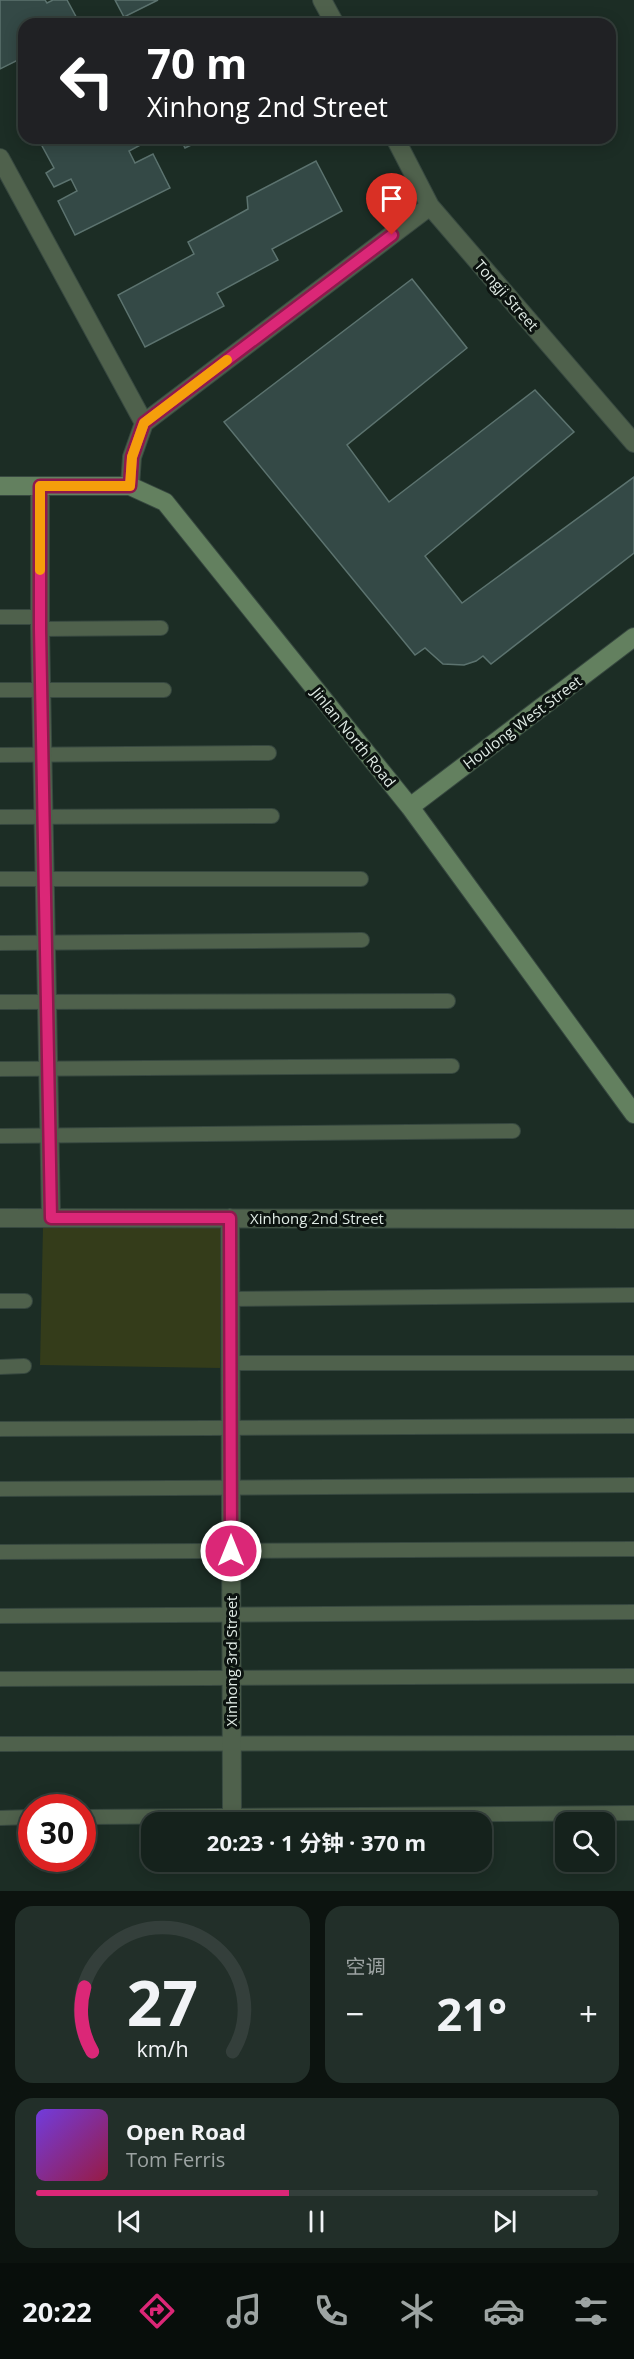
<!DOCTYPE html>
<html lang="zh">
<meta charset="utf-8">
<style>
:root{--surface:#15221c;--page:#222f29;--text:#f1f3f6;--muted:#9da4a3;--line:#343f3b;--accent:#db2777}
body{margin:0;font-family:"Open Sans","Noto Sans SC",sans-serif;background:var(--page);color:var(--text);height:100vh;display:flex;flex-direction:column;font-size:22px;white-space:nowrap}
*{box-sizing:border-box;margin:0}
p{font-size:20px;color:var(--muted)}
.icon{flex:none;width:33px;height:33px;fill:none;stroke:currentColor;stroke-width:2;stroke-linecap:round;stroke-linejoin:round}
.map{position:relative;height:1891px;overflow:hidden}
.side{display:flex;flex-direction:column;gap:15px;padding:15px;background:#0c130f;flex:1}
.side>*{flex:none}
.hud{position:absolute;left:18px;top:18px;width:598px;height:126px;border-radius:18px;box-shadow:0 3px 15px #0003,0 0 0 2px var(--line);background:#202124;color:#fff;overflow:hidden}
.controls{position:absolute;left:555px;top:1812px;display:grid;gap:12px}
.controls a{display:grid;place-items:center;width:60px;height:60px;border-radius:12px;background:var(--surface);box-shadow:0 3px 15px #0003,0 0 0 2px var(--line);font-size:30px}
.speed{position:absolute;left:18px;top:1794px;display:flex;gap:12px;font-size:30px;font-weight:700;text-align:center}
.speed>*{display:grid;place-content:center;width:78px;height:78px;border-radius:50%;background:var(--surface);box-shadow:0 3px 15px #0003,0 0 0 2px var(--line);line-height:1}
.speed .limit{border:9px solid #d22;background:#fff;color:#111}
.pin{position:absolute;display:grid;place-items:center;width:51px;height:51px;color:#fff;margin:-62px -26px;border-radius:50% 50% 50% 0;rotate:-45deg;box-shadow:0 0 6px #0007}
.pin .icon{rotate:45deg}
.me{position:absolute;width:66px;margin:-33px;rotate:0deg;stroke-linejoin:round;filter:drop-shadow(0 0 4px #0008)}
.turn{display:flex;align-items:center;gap:21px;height:126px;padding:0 30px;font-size:27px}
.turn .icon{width:78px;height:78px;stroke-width:2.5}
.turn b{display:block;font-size:42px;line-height:51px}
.big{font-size:45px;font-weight:700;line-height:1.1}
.side .card{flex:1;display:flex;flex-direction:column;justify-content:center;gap:9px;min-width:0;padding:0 21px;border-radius:18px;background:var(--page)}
.side .dial{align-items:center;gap:0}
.dial svg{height:156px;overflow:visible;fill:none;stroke:var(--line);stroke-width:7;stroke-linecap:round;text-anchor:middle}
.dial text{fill:var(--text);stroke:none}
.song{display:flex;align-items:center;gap:18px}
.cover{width:72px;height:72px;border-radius:9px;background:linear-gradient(135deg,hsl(260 70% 55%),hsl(340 70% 35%))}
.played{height:6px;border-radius:3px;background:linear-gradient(90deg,var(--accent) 45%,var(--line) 45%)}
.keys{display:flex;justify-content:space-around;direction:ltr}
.heat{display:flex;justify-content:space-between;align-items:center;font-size:33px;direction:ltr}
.side .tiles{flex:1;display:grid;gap:15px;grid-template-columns:1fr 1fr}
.card:last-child{grid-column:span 2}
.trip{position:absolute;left:141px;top:1812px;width:351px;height:60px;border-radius:18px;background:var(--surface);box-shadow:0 3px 15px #0003,0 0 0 2px var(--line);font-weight:700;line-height:60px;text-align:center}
.menu{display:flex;height:96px;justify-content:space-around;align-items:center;background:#080e0b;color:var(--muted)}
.menu .icon{width:42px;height:42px}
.menu .active{color:var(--accent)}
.menu b{font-size:27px;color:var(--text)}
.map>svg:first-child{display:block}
.green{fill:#343c1a}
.building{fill:#344946;stroke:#5c736f;stroke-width:1.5}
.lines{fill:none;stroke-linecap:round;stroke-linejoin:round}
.lane-casing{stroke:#374840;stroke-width:16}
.street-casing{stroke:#374840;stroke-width:20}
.secondary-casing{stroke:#374840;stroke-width:20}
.lane{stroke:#4f614c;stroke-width:14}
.street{stroke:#4f614c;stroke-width:18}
.secondary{stroke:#63805f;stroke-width:18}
.route-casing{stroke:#8e194d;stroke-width:15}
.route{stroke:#db2777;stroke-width:10}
.slow{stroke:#f59e0b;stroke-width:10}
.labels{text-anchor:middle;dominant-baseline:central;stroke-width:6;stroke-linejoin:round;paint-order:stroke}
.street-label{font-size:15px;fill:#e0ebe5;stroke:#0c1310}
</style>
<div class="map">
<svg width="634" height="1891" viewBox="0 0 634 1891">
<rect width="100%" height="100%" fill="#1c2d25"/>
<!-- green -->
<path class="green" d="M220 1226V1368L40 1365 43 1227Z"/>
<!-- building -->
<path class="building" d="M0 0H45L47 3 53 0H67L80 24H24V57L0 69Z
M115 0H158L124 17Z
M53 138H149L150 140 129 151 135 163 153 154 170 188 75 235 58 201 77 191 71 179 54 187 46 173 54 168 41 144Z
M180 138H206L185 148Z
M316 161 342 211 272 249 278 260 217 293 224 306 145 347 118 295 194 254 188 242 248 209 247 197Z
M412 279 467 348 347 445 389 502 535 390 574 432 425 556 462 603 634 477V553L491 664 483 656 476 661 464 665 443 664 425 648 415 655 224 422Z"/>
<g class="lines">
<defs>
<path id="lane" d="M0 617H40
M40 629 161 628
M0 690H164
M0 755 269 753
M0 817 272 816
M0 879H361
M0 943 362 940
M0 1002 448 1001
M0 1069 452 1066
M0 1136 513 1131
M230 1299 634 1295
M0 1301H25
M231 1363H634
M0 1367 24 1366
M0 1429 634 1426
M0 1489 634 1485
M0 1552 634 1549
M0 1616 634 1612
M0 1679 634 1676
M0 1744 634 1743
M82 1817 634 1813
M0 1818 32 1817"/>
<path id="street" d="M322 0 335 24
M395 138 430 206 634 443
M0 158 144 423
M40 486V629L51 1218
M130 486 132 457 144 423 430 206
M0 1218 634 1219
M230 1218 232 1816"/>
<path id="secondary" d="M0 486H130L165 502 410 807 634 1114
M410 807 634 637"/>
</defs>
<!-- lane casing -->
<use href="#lane" class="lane-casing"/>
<!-- street casing -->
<use href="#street" class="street-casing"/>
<!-- secondary casing -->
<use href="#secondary" class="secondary-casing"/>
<!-- lane -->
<use href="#lane" class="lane"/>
<!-- street -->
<use href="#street" class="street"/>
<!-- secondary -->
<use href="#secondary" class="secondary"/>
</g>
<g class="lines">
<defs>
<path id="route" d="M231 1551 230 1218H51L40 629V486H130L132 457 144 423 392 235"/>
</defs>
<!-- route casing -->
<use href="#route" class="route-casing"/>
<!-- route -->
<use href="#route" class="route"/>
<!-- slow -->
<path class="slow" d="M40 570V486H130L132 457 144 423 227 360"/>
</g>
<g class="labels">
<!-- street labels -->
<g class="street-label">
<text transform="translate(507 295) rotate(49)">Tongji Street</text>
<text transform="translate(522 722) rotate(-37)">Houlong West Street</text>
<text transform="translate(354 737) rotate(51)">Jinlan North Road</text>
<text x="317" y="1218">Xinhong 2nd Street</text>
<text transform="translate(231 1661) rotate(-90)">Xinhong 3rd Street</text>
</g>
</g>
</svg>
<div class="controls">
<a><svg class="icon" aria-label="search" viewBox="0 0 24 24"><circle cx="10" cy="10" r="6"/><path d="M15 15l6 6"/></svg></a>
</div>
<div class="speed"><div class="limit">30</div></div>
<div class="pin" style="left:392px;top:235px;background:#d93025"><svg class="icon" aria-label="arrive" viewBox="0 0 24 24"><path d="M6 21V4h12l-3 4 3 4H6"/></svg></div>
<svg class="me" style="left:231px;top:1551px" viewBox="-20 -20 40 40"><circle r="17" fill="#db2777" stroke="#fff" stroke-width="3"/><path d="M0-11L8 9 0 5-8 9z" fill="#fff"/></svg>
<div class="trip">20:23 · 1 分钟 · 370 m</div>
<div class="hud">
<div class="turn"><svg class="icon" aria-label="left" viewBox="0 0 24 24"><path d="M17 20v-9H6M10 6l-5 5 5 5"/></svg><div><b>70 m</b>Xinhong 2nd Street</div></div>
</div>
</div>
<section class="side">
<div class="tiles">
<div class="card dial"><svg viewBox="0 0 100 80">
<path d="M14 69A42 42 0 1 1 86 69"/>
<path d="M14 69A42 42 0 0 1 10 36" stroke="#db2777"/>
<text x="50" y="56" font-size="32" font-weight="700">27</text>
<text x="50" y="72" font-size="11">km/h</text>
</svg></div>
<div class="card"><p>空调</p>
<div class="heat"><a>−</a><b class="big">21°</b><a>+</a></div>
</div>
<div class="card">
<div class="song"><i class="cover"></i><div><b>Open Road</b><p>Tom Ferris</p></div></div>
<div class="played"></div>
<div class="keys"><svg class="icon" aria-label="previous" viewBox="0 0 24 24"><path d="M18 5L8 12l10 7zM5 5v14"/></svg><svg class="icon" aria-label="pause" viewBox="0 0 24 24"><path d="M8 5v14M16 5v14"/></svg><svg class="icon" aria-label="next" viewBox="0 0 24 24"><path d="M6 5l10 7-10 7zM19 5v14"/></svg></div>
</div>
</div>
</section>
<nav class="menu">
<b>20:22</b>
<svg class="icon active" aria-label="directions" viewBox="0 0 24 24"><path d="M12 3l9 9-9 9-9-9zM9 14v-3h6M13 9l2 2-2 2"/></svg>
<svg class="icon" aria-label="music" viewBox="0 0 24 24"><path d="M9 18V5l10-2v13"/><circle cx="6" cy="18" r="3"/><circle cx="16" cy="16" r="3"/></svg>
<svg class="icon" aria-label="phone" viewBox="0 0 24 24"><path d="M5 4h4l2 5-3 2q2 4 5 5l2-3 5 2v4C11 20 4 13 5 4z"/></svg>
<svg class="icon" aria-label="climate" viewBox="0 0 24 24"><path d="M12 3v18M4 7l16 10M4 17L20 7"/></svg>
<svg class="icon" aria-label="car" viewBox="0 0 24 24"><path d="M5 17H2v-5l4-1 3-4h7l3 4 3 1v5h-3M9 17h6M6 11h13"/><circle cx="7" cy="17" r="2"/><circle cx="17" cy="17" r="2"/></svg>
<svg class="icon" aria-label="filters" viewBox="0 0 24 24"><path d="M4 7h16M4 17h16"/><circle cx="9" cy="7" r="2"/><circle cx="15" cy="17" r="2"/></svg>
</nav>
